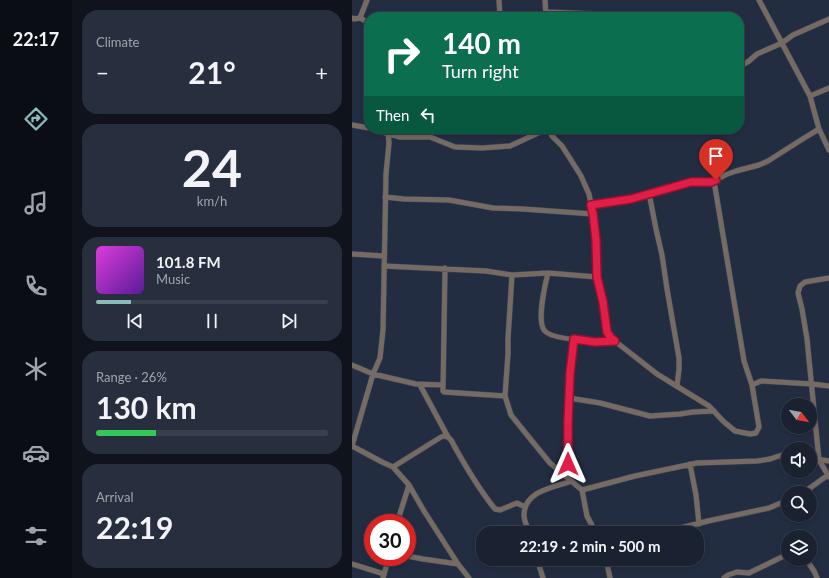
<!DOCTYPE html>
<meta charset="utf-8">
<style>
:root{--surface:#1a2232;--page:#272f3e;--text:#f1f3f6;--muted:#9fa4ac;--line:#383f4d;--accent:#8bbbb9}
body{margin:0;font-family:Lato,sans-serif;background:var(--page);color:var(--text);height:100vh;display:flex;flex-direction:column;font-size:15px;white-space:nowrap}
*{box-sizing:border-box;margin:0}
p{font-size:13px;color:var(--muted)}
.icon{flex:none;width:22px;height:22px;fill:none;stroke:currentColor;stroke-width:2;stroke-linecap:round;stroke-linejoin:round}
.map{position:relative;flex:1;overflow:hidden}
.panel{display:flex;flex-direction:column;gap:10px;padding:10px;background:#0e131c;width:280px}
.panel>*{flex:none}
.hud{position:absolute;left:12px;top:12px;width:380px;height:122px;border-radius:16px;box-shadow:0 2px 6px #0003,0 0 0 1px var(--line);background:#0b6e4f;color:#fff;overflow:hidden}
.needle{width:26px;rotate:121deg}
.controls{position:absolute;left:429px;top:398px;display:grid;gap:8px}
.controls a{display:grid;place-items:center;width:36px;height:36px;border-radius:50%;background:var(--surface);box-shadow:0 2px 6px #0003,0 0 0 1px var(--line);font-size:20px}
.speed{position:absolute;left:12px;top:514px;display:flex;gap:8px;font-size:20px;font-weight:700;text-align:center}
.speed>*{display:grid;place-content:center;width:52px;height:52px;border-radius:50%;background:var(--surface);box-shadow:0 2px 6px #0003,0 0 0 1px var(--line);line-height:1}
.speed .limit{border:6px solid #d22;background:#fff;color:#111}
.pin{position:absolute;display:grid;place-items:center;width:34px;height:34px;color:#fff;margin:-41px -17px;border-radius:50% 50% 50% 0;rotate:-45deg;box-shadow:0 0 4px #0007}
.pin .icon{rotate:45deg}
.me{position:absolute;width:44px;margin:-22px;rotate:0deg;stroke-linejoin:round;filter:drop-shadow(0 0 3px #0008)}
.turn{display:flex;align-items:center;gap:14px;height:84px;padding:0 12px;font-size:18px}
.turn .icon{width:52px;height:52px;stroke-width:2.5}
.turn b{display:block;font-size:28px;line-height:34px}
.then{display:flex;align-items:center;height:38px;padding:0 12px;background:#0003;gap:8px;font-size:15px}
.big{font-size:30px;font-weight:700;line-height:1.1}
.panel .tile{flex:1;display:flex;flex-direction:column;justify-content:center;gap:6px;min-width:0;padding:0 14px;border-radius:16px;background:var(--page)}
.panel .dial{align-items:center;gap:0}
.dial b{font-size:52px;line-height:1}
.song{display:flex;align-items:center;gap:12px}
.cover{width:48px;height:48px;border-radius:6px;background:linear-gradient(135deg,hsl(300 70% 55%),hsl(270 70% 35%))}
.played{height:4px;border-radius:2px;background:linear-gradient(90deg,var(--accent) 15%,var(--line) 15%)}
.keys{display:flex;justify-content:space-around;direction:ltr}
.heat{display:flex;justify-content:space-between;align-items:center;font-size:22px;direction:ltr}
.charge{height:6px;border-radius:3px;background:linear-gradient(90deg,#34c759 26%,var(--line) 0)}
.trip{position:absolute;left:124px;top:526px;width:228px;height:40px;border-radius:16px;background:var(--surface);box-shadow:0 2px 6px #0003,0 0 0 1px var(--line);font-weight:700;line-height:40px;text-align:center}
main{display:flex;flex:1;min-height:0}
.tab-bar{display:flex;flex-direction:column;width:72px;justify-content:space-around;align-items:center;background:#0a0e14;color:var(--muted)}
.tab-bar .icon{width:28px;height:28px}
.tab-bar .active{color:var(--accent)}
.tab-bar b{font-size:18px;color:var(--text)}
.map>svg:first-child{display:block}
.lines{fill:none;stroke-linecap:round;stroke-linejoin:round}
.street-casing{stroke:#3f495d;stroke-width:6}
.street{stroke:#766b63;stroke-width:5}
.route-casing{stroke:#92132f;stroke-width:10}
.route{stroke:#e11d48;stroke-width:7}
</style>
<main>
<nav class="tab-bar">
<b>22:17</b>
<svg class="icon active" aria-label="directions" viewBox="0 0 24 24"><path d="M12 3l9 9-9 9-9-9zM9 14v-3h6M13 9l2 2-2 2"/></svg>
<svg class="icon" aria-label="music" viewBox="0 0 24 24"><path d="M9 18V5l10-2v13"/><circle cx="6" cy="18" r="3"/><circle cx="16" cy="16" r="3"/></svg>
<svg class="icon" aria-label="phone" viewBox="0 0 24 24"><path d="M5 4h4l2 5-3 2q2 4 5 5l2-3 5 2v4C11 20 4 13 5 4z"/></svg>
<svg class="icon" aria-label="climate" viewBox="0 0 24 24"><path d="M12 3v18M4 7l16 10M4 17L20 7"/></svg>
<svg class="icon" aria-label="car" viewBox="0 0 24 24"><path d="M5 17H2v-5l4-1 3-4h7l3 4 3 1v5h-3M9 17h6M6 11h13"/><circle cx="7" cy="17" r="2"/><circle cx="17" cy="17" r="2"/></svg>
<svg class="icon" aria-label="filters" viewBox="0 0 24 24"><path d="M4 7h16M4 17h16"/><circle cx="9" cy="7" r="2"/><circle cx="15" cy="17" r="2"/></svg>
</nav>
<section class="panel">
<div class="tile"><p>Climate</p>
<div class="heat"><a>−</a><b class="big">21°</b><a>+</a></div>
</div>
<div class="tile dial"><b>24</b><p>km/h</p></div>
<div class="tile">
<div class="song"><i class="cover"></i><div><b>101.8 FM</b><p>Music</p></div></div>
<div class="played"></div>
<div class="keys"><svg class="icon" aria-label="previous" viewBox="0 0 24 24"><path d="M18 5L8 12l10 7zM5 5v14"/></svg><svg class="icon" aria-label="pause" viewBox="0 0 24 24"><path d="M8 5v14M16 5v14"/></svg><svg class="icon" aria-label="next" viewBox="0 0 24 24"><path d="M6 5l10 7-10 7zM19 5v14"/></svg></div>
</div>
<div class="tile"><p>Range · 26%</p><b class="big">130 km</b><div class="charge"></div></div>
<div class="tile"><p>Arrival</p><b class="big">22:19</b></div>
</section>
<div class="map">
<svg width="477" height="578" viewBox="0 0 477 578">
<rect width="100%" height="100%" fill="#232d42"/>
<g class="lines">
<defs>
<path id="street" d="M15 0 8 18 17 23
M147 0 148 17
M193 0 194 17
M194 12 247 14
M0 18 2 19 8 18
M387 67 397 61 405 54 430 43 441 35 477 19
M458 96 477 88
M0 125 17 128
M20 129 48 137H78L103 147 130 148 158 146 195 129
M197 129 200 136 210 146 219 160 229 176 237 194 241 214 245 277 251 302 256 334 259 338 305 374 357 406 371 421 383 431 398 434 404 433 407 427 400 385 392 361 362 181
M467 129 477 150
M297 193 304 229 310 255 315 289 327 358V369L325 386
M33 197 52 199 97 200 141 208 171 209 241 214
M239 205 279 199 339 181H362L373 175 384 171 407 165 416 161 449 140 467 129 458 96 407 0
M0 254 32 256
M32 266 134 271 160 275 196 273 245 277
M93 268 91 391 92 392 153 396
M196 273C193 285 185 320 192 330 199 341 249 341 263 341
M160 275 156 339V354L153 396 159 415 180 441 198 463 230 490 235 516 244 533
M477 278 453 282 448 286 446 293 450 309 455 339 467 460 477 477
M0 365 21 374 64 384 91 385
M68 385 96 437
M400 385 409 381 460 384 477 386
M217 398 248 403 298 416 328 414 341 412 362 411
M0 446 21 374 28 358 31 330 34 174 37 143 36 133
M0 446 30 462 41 467 57 485 72 511 106 564 117 578
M458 458 477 461
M338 464 344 495 347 524
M41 467 89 437 92 436 96 437 99 440C112 464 126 488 143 509L148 510 165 503 173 507
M216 478V422L218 374 222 339
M230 490 283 476 345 463 405 461 418 459 433 454 436 455
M451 493 476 475
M45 523 57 485
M178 533C175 527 172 521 172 515 172 491 202 487 220 481
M309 533 356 521 417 508 436 500
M55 556 71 559 106 564
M185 559 191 578
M254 559 258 578
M454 559 462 571 465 578
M0 564 32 574
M31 578 37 557
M372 578 376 575 385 572 397 573 436 554"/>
</defs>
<!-- street casing -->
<use href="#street" class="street-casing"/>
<!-- street -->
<use href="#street" class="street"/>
</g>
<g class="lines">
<defs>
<path id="route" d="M216 464V422L218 374 222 339 243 342 263 341 259 338 255 332 251 302 245 277 244 240 241 214 239 205 279 199 339 182H359L364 180"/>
</defs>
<!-- route casing -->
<use href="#route" class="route-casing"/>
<!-- route -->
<use href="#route" class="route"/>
</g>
</svg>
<div class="controls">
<a><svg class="needle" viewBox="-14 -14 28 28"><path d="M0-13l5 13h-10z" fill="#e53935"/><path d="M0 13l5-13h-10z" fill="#9fa4ac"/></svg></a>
<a><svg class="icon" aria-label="sound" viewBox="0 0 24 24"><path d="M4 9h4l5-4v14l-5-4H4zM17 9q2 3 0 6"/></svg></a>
<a><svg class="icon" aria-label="search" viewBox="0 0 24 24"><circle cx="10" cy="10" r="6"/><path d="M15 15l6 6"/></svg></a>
<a><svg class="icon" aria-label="layers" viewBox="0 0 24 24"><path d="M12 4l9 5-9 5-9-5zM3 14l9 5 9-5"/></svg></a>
</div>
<div class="speed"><div class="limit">30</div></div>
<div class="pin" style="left:364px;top:180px;background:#d93025"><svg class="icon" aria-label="arrive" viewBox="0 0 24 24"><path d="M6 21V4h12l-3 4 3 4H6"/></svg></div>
<svg class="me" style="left:216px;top:464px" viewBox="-20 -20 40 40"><path d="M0-17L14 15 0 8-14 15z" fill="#e11d48" stroke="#fff" stroke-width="4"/></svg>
<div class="trip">22:19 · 2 min · 500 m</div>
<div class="hud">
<div class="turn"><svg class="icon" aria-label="right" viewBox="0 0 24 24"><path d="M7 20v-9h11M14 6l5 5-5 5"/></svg><div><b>140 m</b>Turn right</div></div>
<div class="then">Then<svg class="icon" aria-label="left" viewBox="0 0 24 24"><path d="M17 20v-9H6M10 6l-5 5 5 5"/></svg></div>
</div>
</div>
</main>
